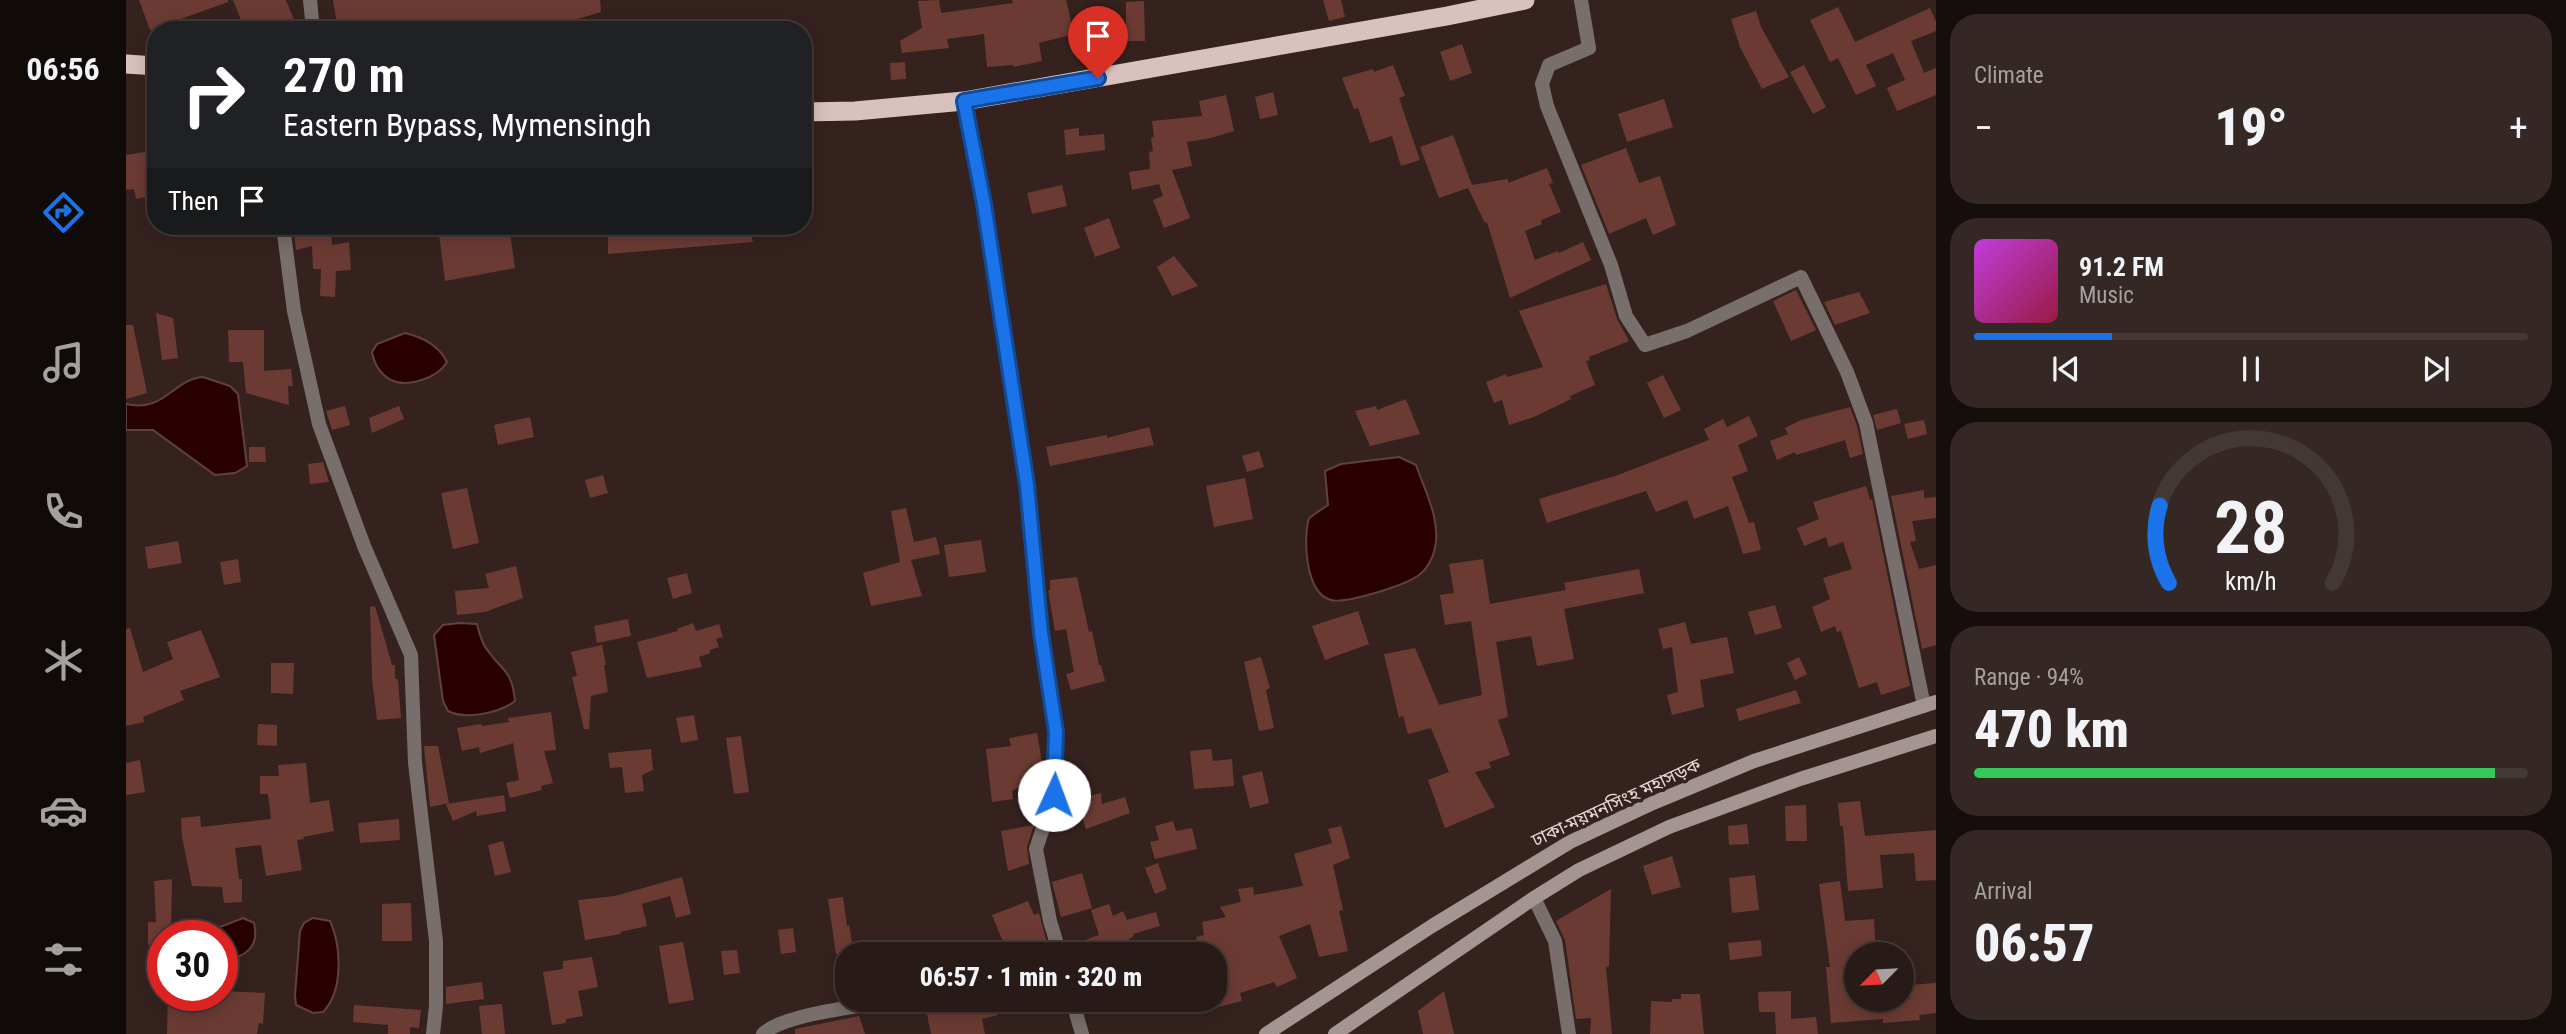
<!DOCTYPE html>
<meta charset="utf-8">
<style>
:root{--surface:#281a17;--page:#342724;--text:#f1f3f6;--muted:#a5a1a1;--line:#443836;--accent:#1a73e8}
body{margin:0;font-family:"Roboto Condensed","Noto Sans Bengali",sans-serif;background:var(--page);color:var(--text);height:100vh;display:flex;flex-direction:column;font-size:26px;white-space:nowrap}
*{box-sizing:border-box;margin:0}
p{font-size:23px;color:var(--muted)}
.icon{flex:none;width:38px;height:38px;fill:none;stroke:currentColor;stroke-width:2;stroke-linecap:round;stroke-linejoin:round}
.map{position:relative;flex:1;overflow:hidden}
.drawer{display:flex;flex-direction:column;gap:14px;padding:14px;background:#160e0d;width:630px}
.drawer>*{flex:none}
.guide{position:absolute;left:21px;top:21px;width:665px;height:214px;border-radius:28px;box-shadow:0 4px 18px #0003,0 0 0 2px var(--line);background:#202124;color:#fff;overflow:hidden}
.needle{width:46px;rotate:246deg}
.buttons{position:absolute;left:1718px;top:942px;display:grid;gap:14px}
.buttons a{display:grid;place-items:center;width:70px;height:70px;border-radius:50%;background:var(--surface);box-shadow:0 4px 18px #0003,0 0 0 2px var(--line);font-size:35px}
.speed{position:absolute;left:21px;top:920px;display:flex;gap:14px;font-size:35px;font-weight:700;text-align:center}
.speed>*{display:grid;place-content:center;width:91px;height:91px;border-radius:50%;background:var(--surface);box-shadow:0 4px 18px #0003,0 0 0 2px var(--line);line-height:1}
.speed .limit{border:10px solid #d22;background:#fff;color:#111}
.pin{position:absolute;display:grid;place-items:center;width:60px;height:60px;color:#fff;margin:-72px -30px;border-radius:50% 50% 50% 0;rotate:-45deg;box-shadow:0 0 7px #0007}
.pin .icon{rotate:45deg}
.me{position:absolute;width:77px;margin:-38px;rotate:2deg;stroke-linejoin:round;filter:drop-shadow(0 0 5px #0008)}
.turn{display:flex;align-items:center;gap:24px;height:147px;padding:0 21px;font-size:32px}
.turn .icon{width:91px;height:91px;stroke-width:2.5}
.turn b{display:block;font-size:49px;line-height:60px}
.then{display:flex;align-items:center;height:66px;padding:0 21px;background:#0003;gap:14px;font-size:26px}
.big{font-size:52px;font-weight:800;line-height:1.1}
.drawer .card{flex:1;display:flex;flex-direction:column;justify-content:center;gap:10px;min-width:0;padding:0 24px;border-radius:28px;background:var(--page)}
.drawer .dial{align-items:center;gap:0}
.dial svg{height:182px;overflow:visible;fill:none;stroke:var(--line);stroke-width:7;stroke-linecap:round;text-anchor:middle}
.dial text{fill:var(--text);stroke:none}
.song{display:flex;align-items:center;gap:21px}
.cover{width:84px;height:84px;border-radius:10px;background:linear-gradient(135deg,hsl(290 70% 55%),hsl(340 70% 35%))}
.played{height:7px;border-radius:4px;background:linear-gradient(90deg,var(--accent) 25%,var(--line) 25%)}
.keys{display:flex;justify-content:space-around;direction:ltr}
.heat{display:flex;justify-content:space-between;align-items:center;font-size:38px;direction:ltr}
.charge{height:10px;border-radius:5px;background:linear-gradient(90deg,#34c759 94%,var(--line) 0)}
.trip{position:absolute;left:709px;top:942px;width:392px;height:70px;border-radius:28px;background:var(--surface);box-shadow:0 4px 18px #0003,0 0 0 2px var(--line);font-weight:800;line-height:70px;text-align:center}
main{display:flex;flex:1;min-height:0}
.tabs{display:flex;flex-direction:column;width:126px;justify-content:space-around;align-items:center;background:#100a09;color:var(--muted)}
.tabs .icon{width:49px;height:49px}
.tabs .on{color:var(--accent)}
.tabs b{font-size:32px;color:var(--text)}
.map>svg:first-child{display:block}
.water{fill:#280000;stroke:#614140;stroke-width:2}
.building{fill:#6b3b33}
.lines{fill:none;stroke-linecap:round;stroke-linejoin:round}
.minor{stroke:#786e6c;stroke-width:14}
.secondary{stroke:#a59592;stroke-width:14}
.trunk{stroke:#d9c2be;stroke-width:19}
.route-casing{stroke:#114b97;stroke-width:18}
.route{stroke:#1a73e8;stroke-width:12}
.labels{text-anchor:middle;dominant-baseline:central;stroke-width:7;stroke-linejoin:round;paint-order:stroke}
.street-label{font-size:18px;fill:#e5d8d6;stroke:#35221f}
</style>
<main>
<nav class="tabs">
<b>06:56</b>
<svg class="icon on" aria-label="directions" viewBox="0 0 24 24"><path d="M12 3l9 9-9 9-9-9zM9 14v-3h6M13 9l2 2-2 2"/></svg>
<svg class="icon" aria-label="music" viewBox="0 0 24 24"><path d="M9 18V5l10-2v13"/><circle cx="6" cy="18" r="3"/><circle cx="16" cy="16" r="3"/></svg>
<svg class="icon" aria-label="phone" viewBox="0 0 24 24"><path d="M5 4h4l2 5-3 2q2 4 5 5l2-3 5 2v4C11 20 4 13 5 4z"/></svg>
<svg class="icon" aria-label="climate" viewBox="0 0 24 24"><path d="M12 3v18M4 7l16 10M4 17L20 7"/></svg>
<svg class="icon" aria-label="car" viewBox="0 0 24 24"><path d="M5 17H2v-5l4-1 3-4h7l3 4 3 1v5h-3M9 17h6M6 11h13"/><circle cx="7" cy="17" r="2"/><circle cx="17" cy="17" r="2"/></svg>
<svg class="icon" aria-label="filters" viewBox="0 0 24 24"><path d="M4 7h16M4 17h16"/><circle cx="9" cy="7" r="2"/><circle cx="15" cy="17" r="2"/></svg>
</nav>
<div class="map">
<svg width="1810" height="1034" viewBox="0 0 1810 1034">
<rect width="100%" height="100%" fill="#35221f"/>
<!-- water -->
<path class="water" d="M279 333C296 337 313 346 321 362 312 378 281 388 265 380 254 374 248 363 246 352L251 344Z
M77 377 104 386 112 394 121 466 109 473 89 475 27 430H0V404C39 413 47 379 77 377Z
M1273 457 1290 465C1299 491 1315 520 1309 548 1307 558 1301 569 1293 575 1280 585 1220 604 1205 600 1179 593 1177 539 1183 518L1202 505 1199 471 1215 464Z
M333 623 351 624C353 633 356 644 362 651 377 672 386 670 389 701 374 713 339 720 322 711L317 701 308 635 317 625Z
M117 918 128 923C134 948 119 957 96 961V936H79L86 930Z
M187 918 204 921C215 945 218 991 197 1012L187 1013 170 1005 169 995 174 931 178 923Z"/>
<!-- building -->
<path class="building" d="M13 0H102V2L38 25 40 30H24Z
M107 0H160L170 25 157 30H119Z
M207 0H474L475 12 415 30H322L320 20 295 30H212Z
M813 0 815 13 887 3 886 0H940L948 34 913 43 916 61 887 67V65L861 67 858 34 821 39 823 48 776 53 774 41 796 28 792 1Z
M1197 0H1215L1219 17 1203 21Z
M1018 1 1019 41H1000V2Z
M1712 7 1729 42 1804 8 1810 22V31L1785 41 1798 73 1810 68V95L1771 111 1761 88 1779 80 1767 53 1740 65 1750 86 1730 95 1712 58 1704 62 1684 20Z
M1630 11 1635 27 1663 77 1636 89 1614 47 1605 19Z
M1336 44 1346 73 1324 81 1314 52Z
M779 62 780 79 765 80 764 63Z
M1267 65 1279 96 1273 98 1294 160 1275 166 1266 136 1244 143 1232 108 1228 109 1216 78 1247 69 1248 72Z
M1678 65 1700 107 1687 114 1664 72Z
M1147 92 1152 115 1134 119 1129 97Z
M1100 95 1108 131 1085 138 1061 142 1066 166 1046 170 1064 218 1038 228 1027 200 1037 196 1033 184 1006 190 1003 172 1024 169 1023 152 1027 151 1025 138 1028 137 1026 121 1076 116 1073 101Z
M1538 99 1547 127 1501 142 1492 114Z
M953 128V136L978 134 979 150 940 155 938 130Z
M1327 135 1346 185 1382 179V183L1421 168 1427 183 1423 184 1435 212 1415 220 1416 224 1399 231 1409 260 1432 251 1433 253 1457 242 1465 260 1384 298 1361 222 1359 223 1342 188 1313 198 1294 147Z
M1500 148 1513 183 1534 176 1550 225 1527 235 1520 218 1483 234 1455 165Z
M24 151 30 195 10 199 8 189 0 190V155Z
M936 185 941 206 906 214 901 193Z
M983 218 994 248 969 257 958 228Z
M167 226H205L206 245 223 242 225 270 210 271 209 297 194 296 195 269H187L186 246 170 250Z
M312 226H383L389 268 319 281Z
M482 226H623L627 242 482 254Z
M1048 256 1072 286 1046 296 1031 267Z
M1480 284 1491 319 1503 341 1463 357 1464 360 1460 361 1469 385 1444 396 1445 399 1408 417 1383 425 1376 400 1368 403 1360 382 1380 374 1381 377 1417 367 1393 311Z
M1670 290 1690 330 1665 341 1647 301Z
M1733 292 1744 313 1709 325 1698 302Z
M30 313 47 318 52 358 36 360Z
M0 325H7L21 393 0 399Z
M102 330H138V371L165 369 167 386H162L163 405 120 393 117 362H103Z
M1537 375 1555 410 1538 418 1521 383Z
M1280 399 1294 434 1244 446 1229 411 1250 406 1251 410Z
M219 406 224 425 206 430 200 411Z
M273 406 278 419 246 433 243 418Z
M1724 407 1731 426 1737 454 1724 458 1719 440 1670 455 1669 452 1651 460 1644 441 1662 434 1659 428 1675 420Z
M1771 409 1775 423 1751 430 1747 415Z
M1623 416 1632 436 1612 445 1622 471 1606 477 1623 523 1628 522 1635 550 1617 554 1602 506 1568 519 1561 500 1530 512 1520 491 1421 523 1413 499 1492 475 1583 440 1578 429 1597 419 1601 427Z
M404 417 408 437 372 445 368 425Z
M1798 420 1801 434 1782 439 1778 424Z
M1023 427 1028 445 924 466 920 447 981 435V438Z
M123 447H139L140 462H123Z
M1133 451 1138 467 1121 472 1116 456Z
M197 462 203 482 184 484 182 464Z
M477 475 482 493 464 498 459 480Z
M1119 478 1127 519 1088 527 1080 486Z
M1740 486 1744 500 1746 499 1784 686 1755 695 1751 682 1733 688 1715 631 1711 632 1709 626 1695 632 1686 607 1704 599 1697 578 1726 569 1717 542 1703 547 1700 537 1678 546 1671 528 1693 519 1687 502Z
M341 488 353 543 327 549 315 493Z
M1798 490V498L1810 497V518L1786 521 1790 541 1784 542 1793 569 1810 565V645L1796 649 1765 496Z
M780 508 788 542 810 537 814 554 785 560 796 596 745 606 737 573 774 562 765 511Z
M855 540 860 572 823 577 818 545Z
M52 541 56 563 22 569 19 547Z
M112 559 115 582 98 585 94 562Z
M1357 559 1364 604 1440 590 1438 583 1513 569 1518 593 1438 609 1448 659 1411 666 1405 636 1370 642 1382 717 1372 720 1384 755 1363 762 1365 768 1349 772 1369 807 1319 828 1302 780 1323 772 1305 728 1282 734 1277 716 1273 718 1258 654 1289 648 1313 705 1356 695 1345 621 1319 625 1314 595 1328 593 1323 564Z
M390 566 397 598 359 612 331 615 329 591 363 588 359 574Z
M561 573 566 593 547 599 541 578Z
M951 577 963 632 966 631 973 665H975L979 681 945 690 940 674 948 672 940 629 929 631 922 590H924V580Z
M1649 605 1656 628 1629 635 1622 612Z
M249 606 266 665H269V679H272L275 718 251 720 246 678 244 607Z
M1232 611 1243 644 1199 660 1186 626Z
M502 619 505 636 471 643 468 626Z
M1559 622 1565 644 1601 637 1608 673 1574 680 1578 707 1546 715 1541 695 1552 692 1546 647 1537 649 1532 629Z
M567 623 570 631 593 624 597 637 590 639 593 647 584 650V653L573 657 576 667 521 678 511 642 552 631 551 629Z
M4 628 17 672 47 659 41 642 75 630 94 677 54 691 58 700 17 717 18 722 0 726V629Z
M476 645 480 665H478L482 692 465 696 463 729H458L446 677 451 676 445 652Z
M1135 657 1144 688 1140 690 1148 728 1133 731 1118 662Z
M1673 657 1681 674 1669 680 1661 663Z
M145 663H168L167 694 145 693Z
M1670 690 1675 703 1613 721 1610 709Z
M425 712 430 750 418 751 427 783 415 786 416 790 384 798 380 783 393 780 387 743 354 753 353 747 336 751 331 728 355 724 356 726 383 722 382 718Z
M568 715 572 740 555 743 550 718Z
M132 724 151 725V746L131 745Z
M911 733 918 774 886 791 887 799 866 802 860 749 885 746 883 738Z
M615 736 623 792 608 794 600 738Z
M298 746H312L323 803 304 807Z
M525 749 527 770 516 775 518 791 499 793 496 767 484 768 482 753Z
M1085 749 1087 761 1106 759 1108 786 1068 789 1064 751Z
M14 760 19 792 0 795V763Z
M180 763 184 803 203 800 208 831 177 837 178 839 171 840 176 870 140 876 135 845 109 848 113 879H116V902L98 903 96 887 66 886 56 837 55 818 74 816 75 827 145 819 142 794H134V776H153L152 765Z
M1136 771 1143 803 1124 808 1116 776Z
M975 793 976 804 999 797 1004 813 960 829 950 799Z
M378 795 380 811 351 816 350 811 327 821 320 804Z
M1734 801 1739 836 1810 830V880L1790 881 1788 853 1754 855 1757 888 1722 891 1717 826H1714L1712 803Z
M1680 805 1681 841H1660L1659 806Z
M273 819 274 840 234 843 232 823Z
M1047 821 1050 831 1066 828 1071 849 1029 859 1024 842 1033 840 1029 826Z
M1621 824 1623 844 1603 845 1602 826Z
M908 825 901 847 903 864 882 871 875 831Z
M1215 826 1224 858 1207 865 1217 910 1213 911 1222 951 1193 957 1184 924 1153 936 1171 978 1151 987 1148 982 1114 993 1116 1001 1088 1008V954H1073L1070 937 1078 935 1076 922 1100 917 1094 907 1115 902 1112 889 1127 887 1128 895 1177 886 1168 854 1206 843 1202 829Z
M377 841 385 872 369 876 362 845Z
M1546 856 1555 887 1526 895 1517 866Z
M1032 863 1041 889 1029 894 1019 868Z
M956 873 966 908 935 917 926 882Z
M1629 875 1633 910 1606 913 1603 878Z
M556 877 565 914 550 918 544 896 516 904 521 926 494 932 495 934 459 940 452 900 489 896Z
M46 879 45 936H37V944L22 945V922H30L28 881Z
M1714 881 1719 921 1748 919 1750 954H1731V961L1722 962 1725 999H1784L1783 985 1810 983V1013L1793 1015 1794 1020 1757 1023V1019L1705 1023 1700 967H1704L1693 884Z
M1485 889 1483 966 1480 967 1486 1034H1464L1465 1018 1450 1019 1439 940 1430 921Z
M717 897 721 926 723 925 728 954H710L702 899Z
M902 901 908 915 913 913 924 954H882L866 915Z
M285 903 286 941H256V904Z
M983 904 987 916 997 911 1001 920 1030 912 1034 926 1007 934 1008 936 1003 939 1008 954H966L961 939 973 935 965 910Z
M667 928 670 952 655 954 652 930Z
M1635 940 1636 956 1604 960 1602 943Z
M557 942 568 1000 543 1004 533 946Z
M611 950 614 973 598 975 595 951Z
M466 957 472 987 452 991 457 1016 440 1019V1023L426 1025 417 972 437 969V961Z
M356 982 358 999 320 1004V987Z
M96 991 139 993 137 1024 133 1023 131 1034H41L42 996H96Z
M1318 991 1328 1034H1297L1292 1011Z
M1665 991V1019L1690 1017 1692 1034H1650L1649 1012H1633L1632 992Z
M1555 994H1574L1578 1034H1524L1525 1001 1546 1002V999H1555Z
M798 999H851L852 1004 868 1000 872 1015 856 1019 859 1034H805Z
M376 1004 379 1034H356L353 1006Z
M228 1005 295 1010 293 1028 284 1027V1034H262V1025L227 1022Z
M733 1016 739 1034H669V1029Z"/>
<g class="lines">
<!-- minor -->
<path class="minor" d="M184 0 187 30
M1455 0 1463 48 1423 65 1416 84 1421 106 1485 265 1500 316 1519 345 1561 331 1675 277 1721 372 1740 423 1798 706
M838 101 858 204 901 485 915 633 930 732 928 795 910 849 924 921 934 954
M157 226 168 311 193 424 238 546 285 655 289 763 310 941V1006L307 1034
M1408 898 1429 941 1443 1034
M946 999 956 1034
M637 1034C658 1013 738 1007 770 999"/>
<!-- secondary -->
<path class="secondary" d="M1140 1034 1306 926 1444 842 1527 803 1628 761 1810 702
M1209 1034 1408 898 1453 870 1543 827 1674 779 1810 736"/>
<!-- trunk -->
<path class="trunk" d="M0 64 30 66
M677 112 729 111 838 101 1321 16 1399 0"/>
</g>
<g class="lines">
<defs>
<path id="route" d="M928 795 930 732 915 633 901 485 858 204 838 101 972 78"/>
</defs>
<!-- route casing -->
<use href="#route" class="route-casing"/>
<!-- route -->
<use href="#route" class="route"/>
</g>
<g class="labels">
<!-- street labels -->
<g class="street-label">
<text transform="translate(1490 802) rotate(-25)">ঢাকা-ময়মনসিংহ মহাসড়ক</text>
</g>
</g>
</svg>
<div class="buttons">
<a><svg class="needle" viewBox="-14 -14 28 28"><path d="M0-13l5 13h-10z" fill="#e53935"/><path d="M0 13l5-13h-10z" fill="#a5a1a1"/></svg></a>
</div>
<div class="speed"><div class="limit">30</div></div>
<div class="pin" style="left:972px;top:78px;background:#d93025"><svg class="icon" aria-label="arrive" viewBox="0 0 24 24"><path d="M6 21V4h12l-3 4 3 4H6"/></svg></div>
<svg class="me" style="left:928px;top:795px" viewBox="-20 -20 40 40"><circle r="19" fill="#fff"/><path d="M0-13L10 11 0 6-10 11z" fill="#1a73e8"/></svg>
<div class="trip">06:57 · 1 min · 320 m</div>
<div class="guide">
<div class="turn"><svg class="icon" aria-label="right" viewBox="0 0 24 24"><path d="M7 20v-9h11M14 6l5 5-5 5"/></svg><div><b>270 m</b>Eastern Bypass, Mymensingh</div></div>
<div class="then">Then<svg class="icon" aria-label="arrive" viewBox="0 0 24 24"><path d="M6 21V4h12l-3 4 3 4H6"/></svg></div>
</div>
</div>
<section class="drawer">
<div class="card"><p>Climate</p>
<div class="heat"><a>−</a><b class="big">19°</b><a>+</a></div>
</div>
<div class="card">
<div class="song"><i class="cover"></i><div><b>91.2 FM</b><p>Music</p></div></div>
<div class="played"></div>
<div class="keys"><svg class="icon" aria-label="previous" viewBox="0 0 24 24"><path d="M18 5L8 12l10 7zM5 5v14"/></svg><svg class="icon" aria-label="pause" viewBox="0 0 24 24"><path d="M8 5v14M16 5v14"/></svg><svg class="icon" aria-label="next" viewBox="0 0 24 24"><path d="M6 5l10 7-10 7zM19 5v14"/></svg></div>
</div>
<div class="card dial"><svg viewBox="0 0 100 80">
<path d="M14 69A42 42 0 1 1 86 69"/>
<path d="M14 69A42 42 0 0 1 10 35" stroke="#1a73e8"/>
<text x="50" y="56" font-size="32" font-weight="700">28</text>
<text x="50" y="72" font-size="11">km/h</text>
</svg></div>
<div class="card"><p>Range · 94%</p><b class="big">470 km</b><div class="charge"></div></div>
<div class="card"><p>Arrival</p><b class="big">06:57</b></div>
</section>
</main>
